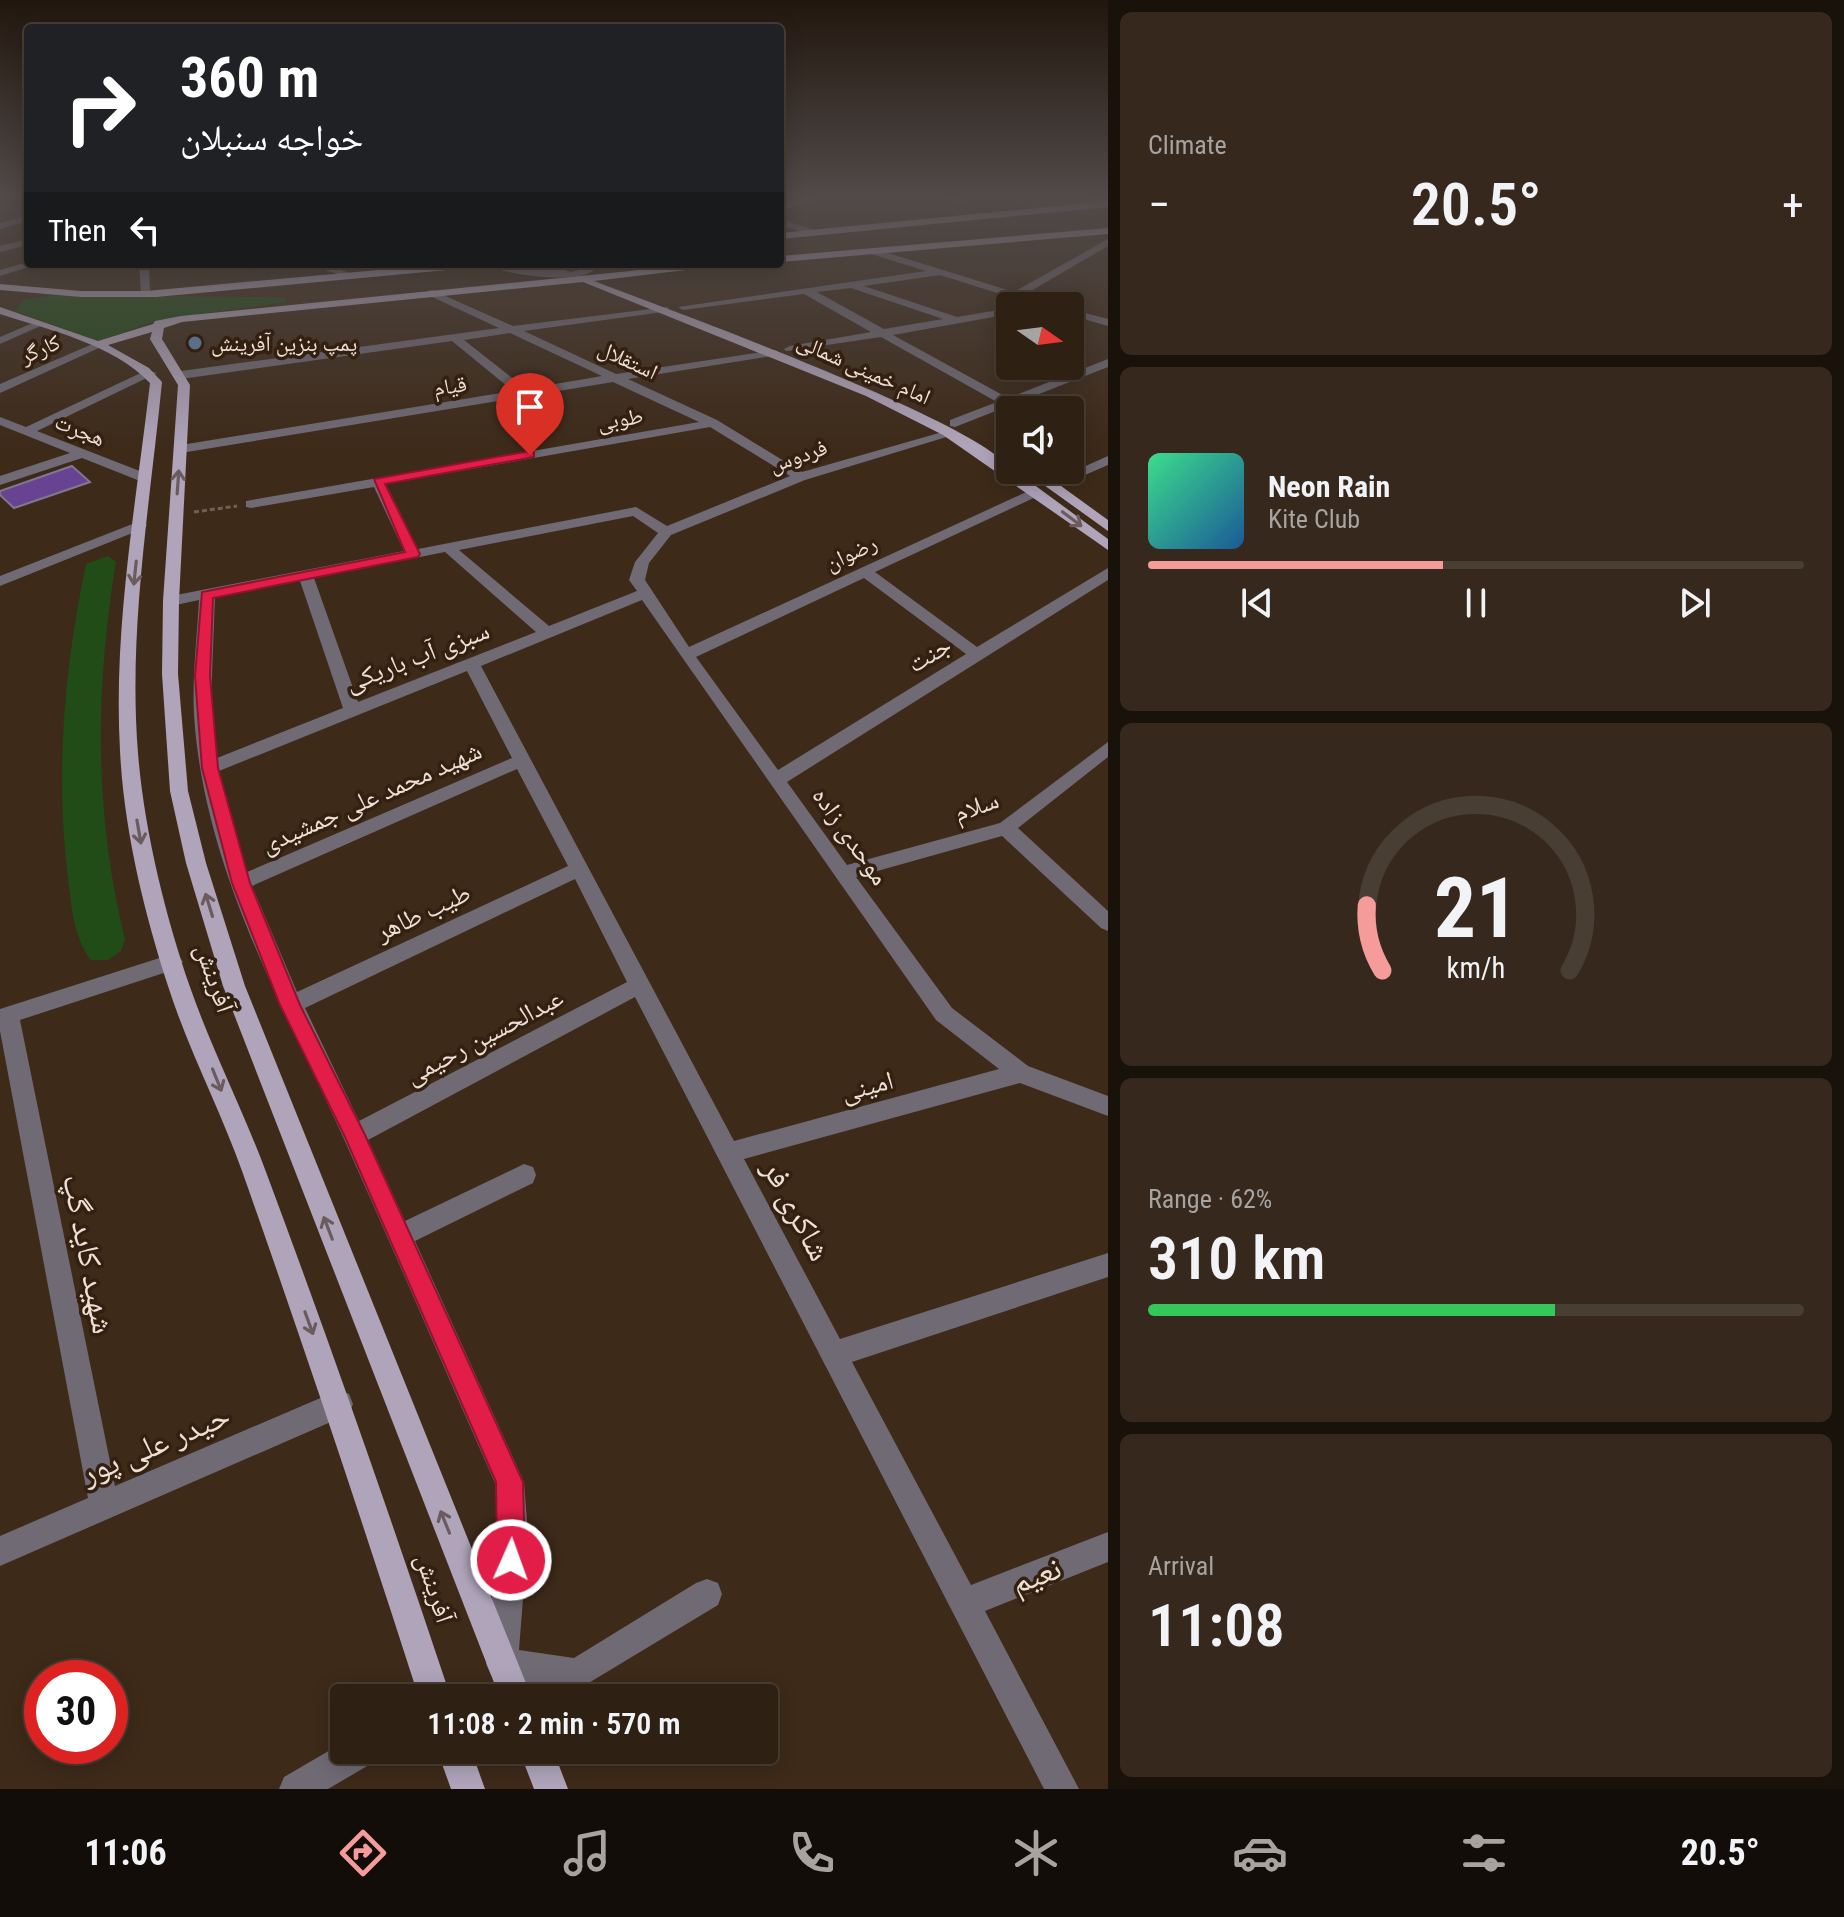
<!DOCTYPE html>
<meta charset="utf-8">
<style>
:root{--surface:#2e2013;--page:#36281c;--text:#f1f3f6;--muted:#a7a3a0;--line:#493e33;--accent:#f59b99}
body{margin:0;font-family:"Roboto Condensed","Noto Naskh Arabic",sans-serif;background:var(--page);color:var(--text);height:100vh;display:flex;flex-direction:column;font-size:30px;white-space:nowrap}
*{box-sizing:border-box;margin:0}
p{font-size:26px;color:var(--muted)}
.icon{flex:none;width:44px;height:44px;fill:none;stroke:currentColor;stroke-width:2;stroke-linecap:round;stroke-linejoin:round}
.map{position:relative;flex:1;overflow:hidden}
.side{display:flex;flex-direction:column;gap:12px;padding:12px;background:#19120a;width:736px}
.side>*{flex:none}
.guide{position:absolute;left:24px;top:24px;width:760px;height:244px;border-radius:8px;box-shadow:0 4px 20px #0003,0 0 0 2px var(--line);background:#202124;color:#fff;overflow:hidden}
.needle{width:52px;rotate:104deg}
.tools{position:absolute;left:996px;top:292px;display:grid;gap:16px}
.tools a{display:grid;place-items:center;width:88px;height:88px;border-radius:8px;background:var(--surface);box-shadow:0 4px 20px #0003,0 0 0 2px var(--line);font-size:40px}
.speed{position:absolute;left:24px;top:1660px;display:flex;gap:16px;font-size:40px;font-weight:700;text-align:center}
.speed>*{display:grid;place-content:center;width:104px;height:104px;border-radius:50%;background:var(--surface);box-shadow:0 4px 20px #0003,0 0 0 2px var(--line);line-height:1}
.speed .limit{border:12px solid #d22;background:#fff;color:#111}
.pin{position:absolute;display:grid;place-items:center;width:68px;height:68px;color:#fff;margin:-82px -34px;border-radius:50% 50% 50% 0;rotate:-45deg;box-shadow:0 0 8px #0007}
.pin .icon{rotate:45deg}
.me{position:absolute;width:88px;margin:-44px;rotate:2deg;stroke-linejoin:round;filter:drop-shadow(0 0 6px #0008)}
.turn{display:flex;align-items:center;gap:28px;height:168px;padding:0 24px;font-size:36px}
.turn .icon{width:104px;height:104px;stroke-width:2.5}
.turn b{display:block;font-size:56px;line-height:68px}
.then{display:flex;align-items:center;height:76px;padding:0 24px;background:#0003;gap:16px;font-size:30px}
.big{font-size:60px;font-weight:600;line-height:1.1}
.side .card{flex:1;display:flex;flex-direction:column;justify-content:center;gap:12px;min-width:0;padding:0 28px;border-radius:12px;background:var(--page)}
.side .dial{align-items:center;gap:0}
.dial svg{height:208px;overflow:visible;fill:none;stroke:var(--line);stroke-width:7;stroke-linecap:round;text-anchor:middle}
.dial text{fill:var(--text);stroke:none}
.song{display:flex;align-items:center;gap:24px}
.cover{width:96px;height:96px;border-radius:12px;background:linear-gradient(135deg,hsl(150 70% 55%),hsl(210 70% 35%))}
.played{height:8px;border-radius:4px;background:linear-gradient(90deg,var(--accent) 45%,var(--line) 45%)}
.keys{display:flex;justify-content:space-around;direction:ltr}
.heat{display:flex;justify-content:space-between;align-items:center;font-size:44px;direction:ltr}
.charge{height:12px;border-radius:6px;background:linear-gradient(90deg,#34c759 62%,var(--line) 0)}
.trip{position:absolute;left:330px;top:1684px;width:448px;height:80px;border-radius:8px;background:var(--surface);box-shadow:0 4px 20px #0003,0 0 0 2px var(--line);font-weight:600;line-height:80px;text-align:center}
.tab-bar{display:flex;height:128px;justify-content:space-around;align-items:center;background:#120d08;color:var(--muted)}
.tab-bar .icon{width:56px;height:56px}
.tab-bar .selected{color:var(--accent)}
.tab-bar b{font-size:36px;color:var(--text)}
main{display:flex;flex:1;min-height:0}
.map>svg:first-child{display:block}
.green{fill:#214b17}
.building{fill:#674392;stroke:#807790;stroke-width:2}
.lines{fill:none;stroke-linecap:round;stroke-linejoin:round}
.path-far1{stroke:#726152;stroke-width:2;stroke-dasharray:4 2;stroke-linecap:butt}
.path{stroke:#726152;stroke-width:3;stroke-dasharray:5 3;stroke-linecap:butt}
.minor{fill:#6f6a74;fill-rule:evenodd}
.major{fill:#afa4ba;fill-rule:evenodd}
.oneway{stroke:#6b5b5c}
.route{fill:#e11d48;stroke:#92132f;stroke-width:2}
.service-dot{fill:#5c6f8a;stroke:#332010;stroke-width:3}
.labels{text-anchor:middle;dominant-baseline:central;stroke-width:7;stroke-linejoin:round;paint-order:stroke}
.far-poi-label{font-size:22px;fill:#ede0d6;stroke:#332010;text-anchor:start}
.far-street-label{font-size:22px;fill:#ede0d6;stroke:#332010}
.street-label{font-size:26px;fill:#ede0d6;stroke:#332010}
.near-street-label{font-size:32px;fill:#ede0d6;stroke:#332010}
</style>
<main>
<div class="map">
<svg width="1108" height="1789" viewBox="0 0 1108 1789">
<rect width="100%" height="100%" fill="#3d2a19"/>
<!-- green -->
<path class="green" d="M53 295 266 297 284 298 287 302 158 320 99 341 15 311 23 300Z
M108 556 116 562C95 690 94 813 125 939L121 951 108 960H91C74 939 71 905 68 879 55 772 64 669 86 564Z"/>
<!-- building -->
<path class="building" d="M72 466 90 482 14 508 0 495V491Z"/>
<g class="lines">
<!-- path-far1 -->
<path class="path-far1" d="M948 197 961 203"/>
<!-- path -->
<path class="path" d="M194 512 237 506"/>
<!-- minor -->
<path class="minor" d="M806 197H820L780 211V205Z
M1102 197H1108V201L1069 212 1064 209Z
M28 215V221L0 229V223Z
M780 219 818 231 820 233 815 236 780 225Z
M28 239V245L0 252V246Z
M1108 239V246L1024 295 1055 306H1039L940 275 864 286 957 317 1010 308V314L893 335 1008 398 1108 359V367L955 427 950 426V420L997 402 881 337 786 351 784 349 790 346 871 332 804 294 683 310 678 307 926 271 868 253 872 248 1014 292ZM851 288 943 319 884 329 817 292Z
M28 262 38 264 0 276V270Z
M139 264H149L150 296 141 294Z
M305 264H322L359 276 354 279Z
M509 264 548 270 553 267 571 272 583 269 582 264H592L594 270C578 284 506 276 489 265Z
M595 264H624L660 271 655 274Z
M432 290 513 326 667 307 669 309 663 312 524 331 616 374 776 350 778 352 772 356 628 379 717 420 802 472 953 429V435L805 480 671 535 649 563 645 580 689 647 1035 488 1040 489V495L875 572 977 647 1108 568V580L787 782 847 865 1000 823 1108 742V757L1018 828 1108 911V931L1101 928 1002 836 856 877 952 1008 1028 1066 1108 1096V1116L1020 1083 744 1159 840 1339 1108 1253V1277L852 1362 971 1585 1108 1532V1562L985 1611 1079 1789H1044L635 997 368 1140 405 1221 524 1164 533 1167 536 1175 533 1183 415 1241 524 1482 528 1534 519 1650 574 1658 696 1583 707 1579 718 1583 722 1594 718 1605 577 1690 502 1680 491 1675 486 1664 498 1534 495 1483C444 1368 395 1253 344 1139 282 1003 204 868 194 715 192 677 197 638 199 600L171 606 163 601 171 596 404 551 374 487 251 508 246 507V501L699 422 613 382 181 453 174 449 181 445 513 391 452 341 181 379 175 375 181 371 499 328 428 295V291ZM510 333 602 376 526 389 464 340ZM710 427 790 476 667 526 636 507 418 549 386 484ZM633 516 658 533 635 562 629 580 637 591 549 626 459 550ZM445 552 536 632 358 702 314 578ZM864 578 966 654 778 770 696 657ZM300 581 343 708 217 758 211 701 215 597ZM642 600 936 1020 999 1069 734 1141 481 666ZM467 671 512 758 247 872 219 771ZM517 769 568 866 297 992 252 886ZM575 879 627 982 359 1121 305 1008Z
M1070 309 1108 319V326L1070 315Z
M35 322 45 324 0 344V337Z
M97 342 103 345 101 347 0 393V384Z
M147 370 157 373 37 431 150 475V481H140L82 458 0 485V476L70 453 0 425V417L26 427Z
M1108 456V465L1055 488 1043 485Z
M140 521 147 525 145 528 0 586V576Z
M172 954 179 956 183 962 179 968 20 1020 115 1486 339 1390 349 1394 353 1404 349 1414 0 1566V1536L88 1498 0 1031V1009Z
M344 1742V1750H379L374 1762 328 1789H279L284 1777Z"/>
<!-- major -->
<path class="major" d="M1108 201V207L780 239V233Z
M1108 228V234L780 262V256Z
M444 264H484L479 267 156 297H81L0 290V284L81 291H146Z
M700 264H736L594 281C659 306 989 425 1010 470H1014L1108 539V550L943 435 866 396 583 282 182 322 164 328 162 339 190 385 179 601 178 674 188 791 206 863 245 986 532 1698H500L223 986 186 863 170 791 162 674 163 601 178 385 150 339 152 332 108 345 149 368 162 382C150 504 128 630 138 753 144 829 165 915 190 987 212 1050 243 1110 266 1172 331 1346 392 1521 451 1698H419C362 1521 304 1346 242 1171 220 1109 188 1049 168 986 144 912 124 830 120 751 113 629 136 504 150 383 113 344 49 330 0 314V307L98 341 153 324 155 321 181 316Z
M1023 470H1039L1108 520V531Z
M437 1750H471L485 1789H451Z
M519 1750H553L568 1789H534Z"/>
</g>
<!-- one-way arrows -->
<defs><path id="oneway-shaft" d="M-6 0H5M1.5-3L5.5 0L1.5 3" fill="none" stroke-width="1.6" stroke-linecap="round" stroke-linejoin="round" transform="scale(2)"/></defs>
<g class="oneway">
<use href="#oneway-shaft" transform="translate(178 482) rotate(-86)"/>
<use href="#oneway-shaft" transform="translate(1072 519) rotate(37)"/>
<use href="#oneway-shaft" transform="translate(135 573) rotate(96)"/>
<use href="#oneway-shaft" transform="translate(139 832) rotate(80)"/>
<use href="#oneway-shaft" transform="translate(209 905) rotate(-107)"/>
<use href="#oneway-shaft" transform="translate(217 1080) rotate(68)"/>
<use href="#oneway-shaft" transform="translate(328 1228) rotate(-111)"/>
<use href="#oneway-shaft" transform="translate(309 1323) rotate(70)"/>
<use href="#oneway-shaft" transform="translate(445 1522) rotate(-112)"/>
</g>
<!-- sky -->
<linearGradient id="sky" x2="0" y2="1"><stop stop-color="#22170e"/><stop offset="0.44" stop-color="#514a49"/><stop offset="1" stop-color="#514a49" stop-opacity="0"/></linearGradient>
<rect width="1108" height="447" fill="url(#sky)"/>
<!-- route -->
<path class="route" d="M530 451 534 452V457L385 484 420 554 418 557 213 598 210 676 218 768 250 883 300 1005 365 1135 523 1482 525 1560 521 1570 511 1574 501 1570 497 1560 496 1482 345 1137 280 1005 232 883 202 768 195 676 202 592 405 552 374 479Z"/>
<!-- markers -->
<circle class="service-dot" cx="195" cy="343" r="8"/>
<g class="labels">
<!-- far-poi labels -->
<g class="far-poi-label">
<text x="211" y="343">پمپ بنزین آفرینش</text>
</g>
<!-- far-street labels -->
<g class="far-street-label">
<text transform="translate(40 349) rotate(-24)">کارگر</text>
<text transform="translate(628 360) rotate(25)">استقلال</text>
<text transform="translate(864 369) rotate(24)">امام خمینی شمالی</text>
<text transform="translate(450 386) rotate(-9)">قیام</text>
<text transform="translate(620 419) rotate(-10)">طوبی</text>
<text transform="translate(80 430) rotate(22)">هجرت</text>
<text transform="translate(798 456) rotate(-19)">فردوس</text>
<text transform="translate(851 553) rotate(-25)">رضوان</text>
</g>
<!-- street labels -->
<g class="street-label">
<text transform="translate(929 654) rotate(-31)">جنت</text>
<text transform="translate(417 656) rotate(-21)">سبزی آب باریکی</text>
<text transform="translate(371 797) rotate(-24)">شهید محمد علی جمشیدی</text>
<text transform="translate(976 806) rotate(-20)">سلام</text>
<text transform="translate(851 836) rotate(55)">موحدی زاده</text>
<text transform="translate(423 912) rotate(-25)">طیب طاهر</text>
<text transform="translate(215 978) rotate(71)">آفرینش</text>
<text transform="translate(484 1036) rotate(-28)">عبدالحسین رحیمی</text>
<text transform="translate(867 1086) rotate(-15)">امینی</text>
<text transform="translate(435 1588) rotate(72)">آفرینش</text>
</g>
<!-- near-street labels -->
<g class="near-street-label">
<text transform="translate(797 1210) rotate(62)">شاکری فر</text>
<text transform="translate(89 1254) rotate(79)">شهید کاید گپ</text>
<text transform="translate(155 1444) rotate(-23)">حیدر علی پور</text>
<text transform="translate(1036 1575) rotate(-21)">نعیم</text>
</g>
</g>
</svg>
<div class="tools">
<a><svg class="needle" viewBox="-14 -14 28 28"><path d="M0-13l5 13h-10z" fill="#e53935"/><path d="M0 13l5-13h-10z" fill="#a7a3a0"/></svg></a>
<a><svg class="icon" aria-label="sound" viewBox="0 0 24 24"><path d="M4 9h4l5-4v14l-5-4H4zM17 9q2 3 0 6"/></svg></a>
</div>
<div class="speed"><div class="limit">30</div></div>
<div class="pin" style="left:530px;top:455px;background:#d93025"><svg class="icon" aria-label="arrive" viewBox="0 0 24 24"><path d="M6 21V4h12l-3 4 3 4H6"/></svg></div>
<svg class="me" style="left:511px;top:1560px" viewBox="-20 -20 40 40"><circle r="17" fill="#e11d48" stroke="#fff" stroke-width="3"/><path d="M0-11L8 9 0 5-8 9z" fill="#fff"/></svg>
<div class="trip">11:08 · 2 min · 570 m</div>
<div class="guide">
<div class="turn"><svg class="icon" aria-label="right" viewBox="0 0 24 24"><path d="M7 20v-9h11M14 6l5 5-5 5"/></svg><div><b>360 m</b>خواجه سنبلان</div></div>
<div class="then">Then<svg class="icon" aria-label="left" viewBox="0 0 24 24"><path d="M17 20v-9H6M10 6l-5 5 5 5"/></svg></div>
</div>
</div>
<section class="side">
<div class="card"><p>Climate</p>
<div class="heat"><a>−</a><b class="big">20.5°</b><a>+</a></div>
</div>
<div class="card">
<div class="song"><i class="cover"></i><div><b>Neon Rain</b><p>Kite Club</p></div></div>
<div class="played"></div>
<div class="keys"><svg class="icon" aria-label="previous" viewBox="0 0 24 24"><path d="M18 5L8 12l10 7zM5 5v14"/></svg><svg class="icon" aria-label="pause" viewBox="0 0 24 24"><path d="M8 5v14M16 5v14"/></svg><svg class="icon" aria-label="next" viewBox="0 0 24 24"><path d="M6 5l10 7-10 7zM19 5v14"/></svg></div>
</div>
<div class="card dial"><svg viewBox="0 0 100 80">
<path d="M14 69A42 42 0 1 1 86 69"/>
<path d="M14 69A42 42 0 0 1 8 44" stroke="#f59b99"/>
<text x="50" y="56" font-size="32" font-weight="700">21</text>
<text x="50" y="72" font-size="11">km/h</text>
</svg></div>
<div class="card"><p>Range · 62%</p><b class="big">310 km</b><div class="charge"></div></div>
<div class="card"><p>Arrival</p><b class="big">11:08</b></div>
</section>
</main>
<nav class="tab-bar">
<b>11:06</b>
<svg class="icon selected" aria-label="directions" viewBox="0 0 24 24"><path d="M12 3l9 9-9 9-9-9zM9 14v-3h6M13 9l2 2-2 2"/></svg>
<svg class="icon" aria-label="music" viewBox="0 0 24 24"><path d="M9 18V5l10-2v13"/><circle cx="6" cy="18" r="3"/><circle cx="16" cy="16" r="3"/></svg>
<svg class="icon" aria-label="phone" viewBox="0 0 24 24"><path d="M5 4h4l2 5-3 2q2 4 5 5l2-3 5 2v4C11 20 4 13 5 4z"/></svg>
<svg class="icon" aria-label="climate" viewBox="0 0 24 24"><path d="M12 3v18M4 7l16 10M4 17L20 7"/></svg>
<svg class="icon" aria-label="car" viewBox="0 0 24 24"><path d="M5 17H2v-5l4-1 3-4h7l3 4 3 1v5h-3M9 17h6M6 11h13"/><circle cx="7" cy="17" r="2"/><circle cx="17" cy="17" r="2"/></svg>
<svg class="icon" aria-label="filters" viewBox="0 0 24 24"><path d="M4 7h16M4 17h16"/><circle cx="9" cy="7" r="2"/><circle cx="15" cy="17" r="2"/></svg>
<b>20.5°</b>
</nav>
